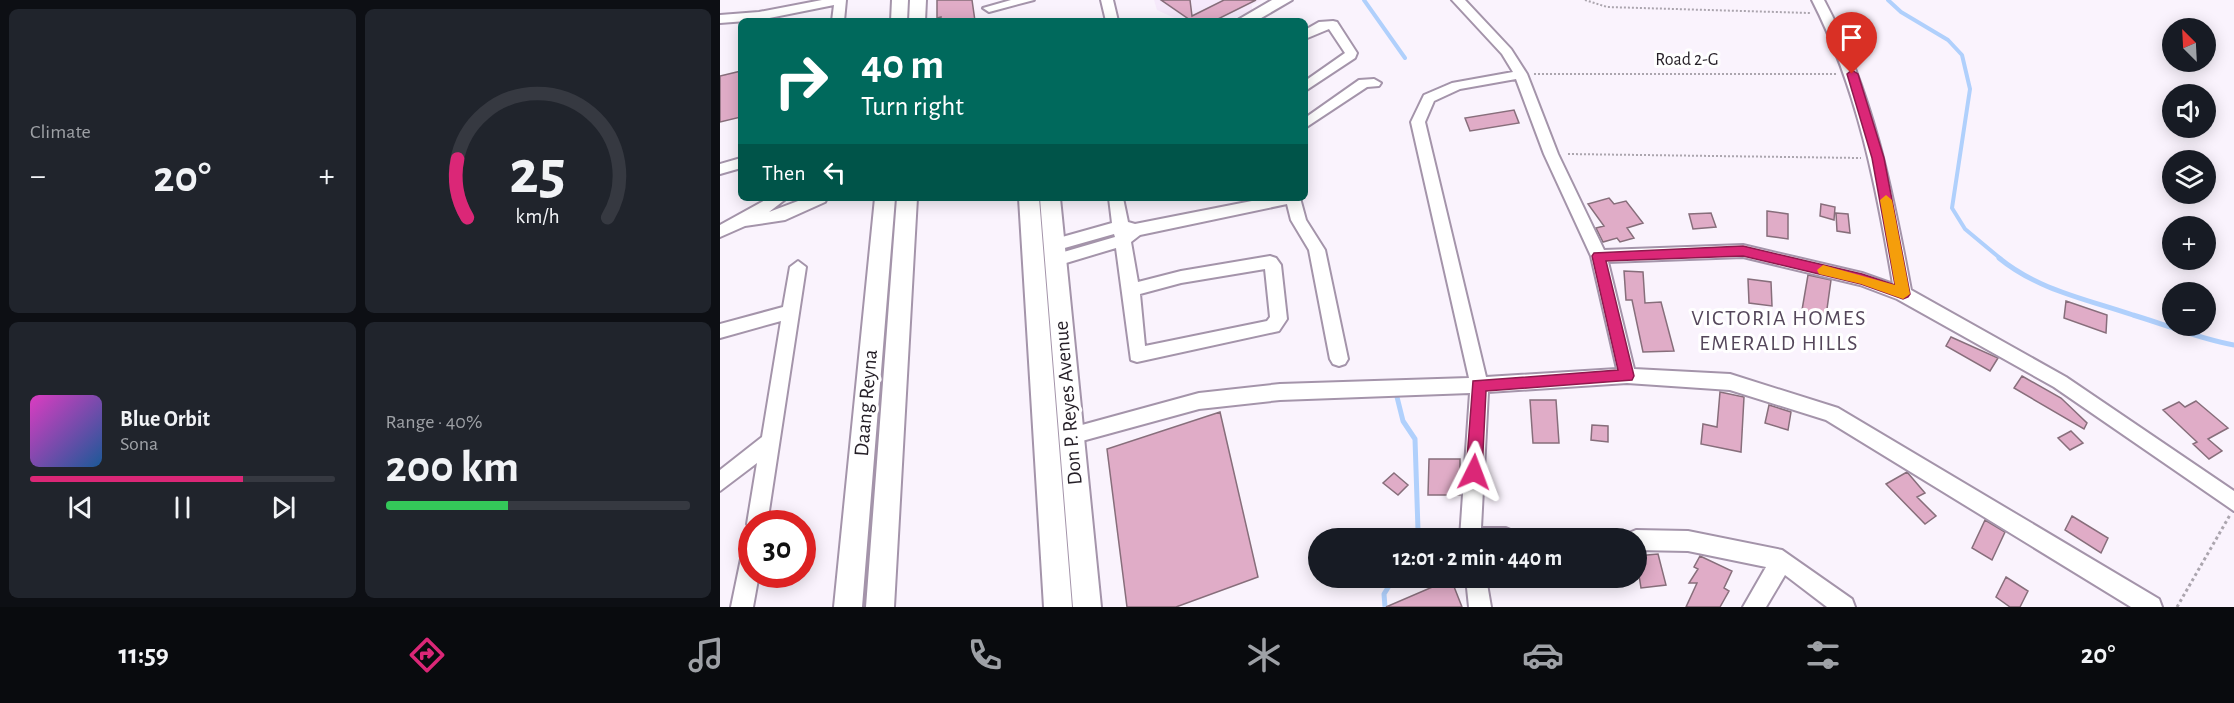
<!DOCTYPE html>
<meta charset="utf-8">
<style>
:root{--surface:#171b24;--page:#20242c;--text:#f1f3f6;--muted:#9ea1a6;--line:#363941;--accent:#db2777}
body{margin:0;font-family:"Alegreya Sans",sans-serif;background:var(--page);color:var(--text);height:100vh;display:flex;flex-direction:column;font-size:22px;white-space:nowrap}
*{box-sizing:border-box;margin:0}
p{font-size:20px;color:var(--muted)}
.icon{flex:none;width:33px;height:33px;fill:none;stroke:currentColor;stroke-width:2;stroke-linecap:round;stroke-linejoin:round}
.map{position:relative;flex:1;overflow:hidden}
.drawer{display:flex;flex-direction:column;gap:9px;padding:9px;background:#0d0f14;width:720px}
.drawer>*{flex:none}
.banner{position:absolute;left:18px;top:18px;width:570px;height:183px;border-radius:9px;box-shadow:0 3px 15px #0003;background:#00695c;color:#fff;overflow:hidden}
.needle{width:39px;rotate:336deg}
.tools{position:absolute;left:1442px;top:18px;display:grid;gap:12px}
.tools a{display:grid;place-items:center;width:54px;height:54px;border-radius:50%;background:var(--surface);box-shadow:0 3px 15px #0003;font-size:30px}
.speed{position:absolute;left:18px;top:510px;display:flex;gap:12px;font-size:30px;font-weight:700;text-align:center}
.speed>*{display:grid;place-content:center;width:78px;height:78px;border-radius:50%;background:var(--surface);box-shadow:0 3px 15px #0003;line-height:1}
.speed .limit{border:9px solid #d22;background:#fff;color:#111}
.pin{position:absolute;display:grid;place-items:center;width:51px;height:51px;color:#fff;margin:-62px -26px;border-radius:50% 50% 50% 0;rotate:-45deg;box-shadow:0 0 6px #0007}
.pin .icon{rotate:45deg}
.me{position:absolute;width:66px;margin:-33px;rotate:3deg;stroke-linejoin:round;filter:drop-shadow(0 0 4px #0008)}
.turn{display:flex;align-items:center;gap:21px;height:126px;padding:0 24px;font-size:27px}
.turn .icon{width:78px;height:78px;stroke-width:2.5}
.turn b{display:block;font-size:42px;line-height:51px}
.then{display:flex;align-items:center;height:57px;padding:0 24px;background:#0003;gap:12px;font-size:22px}
.big{font-size:45px;font-weight:600;line-height:1.1}
.drawer .card{flex:1;display:flex;flex-direction:column;justify-content:center;gap:9px;min-width:0;padding:0 21px;border-radius:9px;background:var(--page)}
.drawer .dial{align-items:center;gap:0}
.dial svg{height:156px;overflow:visible;fill:none;stroke:var(--line);stroke-width:7;stroke-linecap:round;text-anchor:middle}
.dial text{fill:var(--text);stroke:none}
.song{display:flex;align-items:center;gap:18px}
.cover{width:72px;height:72px;border-radius:9px;background:linear-gradient(135deg,hsl(310 70% 55%),hsl(210 70% 35%))}
.played{height:6px;border-radius:3px;background:linear-gradient(90deg,var(--accent) 70%,var(--line) 70%)}
.keys{display:flex;justify-content:space-around;direction:ltr}
.heat{display:flex;justify-content:space-between;align-items:center;font-size:33px;direction:ltr}
.charge{height:9px;border-radius:4px;background:linear-gradient(90deg,#34c759 40%,var(--line) 0)}
.drawer .tiles{flex:1;display:grid;gap:9px;grid-template-columns:repeat(2,1fr)}
.trip{position:absolute;left:588px;top:528px;width:339px;height:60px;border-radius:30px;background:var(--surface);box-shadow:0 3px 15px #0003;font-weight:600;line-height:60px;text-align:center}
.tab-bar{display:flex;height:96px;justify-content:space-around;align-items:center;background:#090b0e;color:var(--muted)}
.tab-bar .icon{width:42px;height:42px}
.tab-bar .current{color:var(--accent)}
.tab-bar b{font-size:27px;color:var(--text)}
main{display:flex;flex:1;min-height:0}
.map>svg:first-child{display:block}
.built{fill:#f6e9fb}
.lines{fill:none;stroke-linecap:round;stroke-linejoin:round}
.stream-far1{stroke:#b0d0fc;stroke-width:4}
.stream{stroke:#b0d0fc;stroke-width:5}
.building{fill:#e0acc7;stroke:#876e7b;stroke-width:1.5}
.street-casing{stroke:#a494aa;stroke-width:4}
.secondary-casing{stroke:#a494aa;stroke-width:4}
.path-far1{stroke:#aba5ae;stroke-width:2;stroke-dasharray:2 2;stroke-linecap:butt}
.path{stroke:#aba5ae;stroke-width:3;stroke-dasharray:3 3;stroke-linecap:butt}
.street{fill:#fff;fill-rule:evenodd}
.secondary{fill:#fff;fill-rule:evenodd}
.route{fill:#db2777;stroke:#8e194d;stroke-width:1.5}
.slow{fill:#f59e0b}
.labels{text-anchor:middle;dominant-baseline:central;stroke-width:6;stroke-linejoin:round;paint-order:stroke}
.far-street-label{font-size:18px;fill:#251f27;stroke:#fff}
.street-label{font-size:21px;fill:#251f27;stroke:#fff}
.neighbourhood-label{font-size:22px;letter-spacing:1.5px;fill:#54465a;stroke:#fff}
</style>
<main>
<section class="drawer">
<div class="tiles">
<div class="card"><p>Climate</p>
<div class="heat"><a>−</a><b class="big">20°</b><a>+</a></div>
</div>
<div class="card dial"><svg viewBox="0 0 100 80">
<path d="M14 69A42 42 0 1 1 86 69"/>
<path d="M14 69A42 42 0 0 1 9 39" stroke="#db2777"/>
<text x="50" y="56" font-size="32" font-weight="700">25</text>
<text x="50" y="72" font-size="11">km/h</text>
</svg></div>
<div class="card">
<div class="song"><i class="cover"></i><div><b>Blue Orbit</b><p>Sona</p></div></div>
<div class="played"></div>
<div class="keys"><svg class="icon" aria-label="previous" viewBox="0 0 24 24"><path d="M18 5L8 12l10 7zM5 5v14"/></svg><svg class="icon" aria-label="pause" viewBox="0 0 24 24"><path d="M8 5v14M16 5v14"/></svg><svg class="icon" aria-label="next" viewBox="0 0 24 24"><path d="M6 5l10 7-10 7zM19 5v14"/></svg></div>
</div>
<div class="card"><p>Range · 40%</p><b class="big">200 km</b><div class="charge"></div></div>
</div>
</section>
<div class="map">
<svg width="1514" height="607" viewBox="0 0 1514 607">
<rect width="100%" height="100%" fill="#faf3fd"/>
<!-- built -->
<path class="built" d="M434 0H542L532 5V10L509 21H461L437 10Z"/>
<g class="lines">
<!-- stream-far1 -->
<path class="stream-far1" d="M644 0 685 58
M1168 0 1181 12 1228 40 1242 55 1250 89 1232 208 1245 229 1281 259"/>
<!-- stream -->
<path class="stream" d="M1279 258C1318 290 1366 299 1413 315 1447 325 1479 339 1514 345
M677 397 683 421 695 439 698 530 693 538
M665 607 664 594 674 578"/>
</g>
<!-- building -->
<path class="building" d="M217 0H252L255 21H221V17L217 18Z
M441 0H470L472 16 504 0H536L494 21H461L467 18Z
M21 71V117L0 122V76Z
M794 110 799 123 750 131 745 118Z
M889 198 894 204 906 201 923 223 907 228 914 238 900 242 897 238 883 242 876 228 884 226 868 204Z
M1101 204 1115 207 1114 220 1100 216Z
M1047 211 1068 214V239L1047 236Z
M991 213 996 227 973 229 969 214Z
M1116 213 1128 214 1130 233 1117 231Z
M904 271 923 272 925 303 941 302 954 351 923 352 912 300H906Z
M1088 275 1111 280 1106 316 1082 310Z
M1028 279 1051 282 1052 306 1029 303Z
M1346 301 1387 315 1386 333 1344 318Z
M1231 337 1278 358 1270 371 1226 346Z
M1302 376 1341 398 1367 423 1364 429 1294 388Z
M1000 392 1024 397 1021 452 981 444 983 424 997 427Z
M810 400H836L839 443H813Z
M1476 401 1508 428 1488 439 1502 451 1489 459 1473 444 1477 442 1443 410 1459 402 1465 407Z
M1049 405 1071 412 1068 430 1045 423Z
M500 412 538 577 456 607H407L387 449Z
M872 425 888 426V442L871 440Z
M1351 431 1363 443 1350 450 1338 438Z
M709 459H740V495H708Z
M1187 472 1205 493 1197 497 1216 516 1205 524 1166 484Z
M674 473 688 485 678 495 663 483Z
M1352 516 1388 538 1381 553 1345 530Z
M1265 520 1285 532 1272 560 1252 548Z
M938 554 946 585 921 588 916 556Z
M980 556 1012 571 1004 588 1009 591 1000 607H966L977 583H969L978 569 974 567Z
M1286 577 1308 591 1300 607H1290L1276 597Z
M731 579 742 607H666Z"/>
<g class="lines">
<defs>
<path id="street" d="M102 0H126L124 21H112L114 5 39 20 0 23V15L39 12Z
M291 0H314L269 12 263 8Z
M381 0H393L398 21H386Z
M732 0H745L791 49 807 74 838 154 884 250 1023 245 1142 273 1173 284C1156 185 1138 90 1092 0H1104C1153 92 1172 189 1191 290L1346 377 1514 491V511L1334 387 1177 299 1140 285 1023 257 888 262 914 369 1010 374 1118 408 1439 599 1442 607H1411L1106 420 1010 390 907 383 768 392 761 528H786L793 531 796 538H740L750 393 560 400 479 409 351 444 344 442 342 436 344 430 351 428 479 393 560 384 749 378 691 122 704 95 732 83 793 72 782 54ZM796 79 824 154 871 256 897 369 766 377 705 122 714 101 740 89Z
M613 21 617 22 637 53 635 58 585 91V81L625 53 609 29 585 39V30L599 22Z
M654 79 661 83 659 86 647 87 585 128V118L639 80Z
M21 158V168L0 174V164Z
M49 198H67L49 212 86 198H107L105 202 65 220 25 226 0 237V225Z
M389 198H403L408 222 415 224 547 198H580L586 220 605 250 628 359 625 364 619 366 613 364 610 359 589 250 571 220 567 204 420 235 411 242 418 282 461 271 550 256 556 258 561 265 567 319 559 331 417 362 411 360 396 248 336 266 328 260 330 256 395 237 394 234 334 251 326 245 328 241 392 223ZM545 269 550 317 547 321 425 346 420 294 461 283Z
M78 261 86 267 47 524H32V531L27 524 37 463 0 491V470L42 437 61 321 0 338V324L63 307 70 267Z
M916 530 968 531 1062 550 1132 599 1135 607H1107L1065 575 1046 607H1023L1046 567 968 551 916 550V538H907L909 533Z
M32 544V574H39L33 607H11L22 554 25 547Z
M746 578H766L771 607H749Z"/>
<path id="secondary" d="M172 0H188L187 21H171Z
M190 0H206L205 21H189Z
M552 0H572L536 21H516Z
M155 198H175L142 607H114Z
M177 198H197L174 607H146Z
M299 198H319L352 607H324Z
M320 198H340L381 607H353Z"/>
</defs>
<!-- street casing -->
<use href="#street" class="street-casing"/>
<!-- secondary casing -->
<use href="#secondary" class="secondary-casing"/>
<!-- path-far1 -->
<path class="path-far1" d="M865 0 887 7 1090 13
M814 74H1117
M848 154 1141 158"/>
<!-- path -->
<path class="path" d="M1457 607 1510 515"/>
<!-- street -->
<use href="#street" class="street"/>
<!-- secondary -->
<use href="#secondary" class="secondary"/>
</g>
<!-- route -->
<path class="route" d="M1132 70 1138 74 1164 158 1190 294 1188 297 1183 299 1141 284 1023 256 886 261 914 376 912 380 766 391 762 472 760 478 754 480 748 478 746 472 753 381 898 370 872 256 874 253 1023 246 1142 274 1175 285 1152 158 1127 74Z"/>
<!-- slow -->
<path class="slow" d="M1166 195 1172 200 1190 294 1183 299 1141 284 1099 274 1097 270 1103 265 1175 285 1160 200Z"/>
<g class="labels">
<!-- far-street labels -->
<g class="far-street-label">
<text x="967" y="60">Road 2-G</text>
</g>
<!-- street labels -->
<g class="street-label">
<text transform="translate(146 403) rotate(-85)">Daang Reyna</text>
<text transform="translate(348 403) rotate(-95)">Don P. Reyes Avenue</text>
</g>
<!-- neighbourhood labels -->
<g class="neighbourhood-label">
<text x="1059" y="318">VICTORIA HOMES<tspan x="1059" dy="25">EMERALD HILLS</tspan></text>
</g>
</g>
</svg>
<div class="tools">
<a><svg class="needle" viewBox="-14 -14 28 28"><path d="M0-13l5 13h-10z" fill="#e53935"/><path d="M0 13l5-13h-10z" fill="#9ea1a6"/></svg></a>
<a><svg class="icon" aria-label="sound" viewBox="0 0 24 24"><path d="M4 9h4l5-4v14l-5-4H4zM17 9q2 3 0 6"/></svg></a>
<a><svg class="icon" aria-label="layers" viewBox="0 0 24 24"><path d="M12 4l9 5-9 5-9-5zM3 14l9 5 9-5"/></svg></a>
<a>+</a>
<a>−</a>
</div>
<div class="speed"><div class="limit">30</div></div>
<div class="pin" style="left:1132px;top:74px;background:#d93025"><svg class="icon" aria-label="arrive" viewBox="0 0 24 24"><path d="M6 21V4h12l-3 4 3 4H6"/></svg></div>
<svg class="me" style="left:754px;top:472px" viewBox="-20 -20 40 40"><path d="M0-17L14 15 0 8-14 15z" fill="#db2777" stroke="#fff" stroke-width="4"/></svg>
<div class="trip">12:01 · 2 min · 440 m</div>
<div class="banner">
<div class="turn"><svg class="icon" aria-label="right" viewBox="0 0 24 24"><path d="M7 20v-9h11M14 6l5 5-5 5"/></svg><div><b>40 m</b>Turn right</div></div>
<div class="then">Then<svg class="icon" aria-label="left" viewBox="0 0 24 24"><path d="M17 20v-9H6M10 6l-5 5 5 5"/></svg></div>
</div>
</div>
</main>
<nav class="tab-bar">
<b>11:59</b>
<svg class="icon current" aria-label="directions" viewBox="0 0 24 24"><path d="M12 3l9 9-9 9-9-9zM9 14v-3h6M13 9l2 2-2 2"/></svg>
<svg class="icon" aria-label="music" viewBox="0 0 24 24"><path d="M9 18V5l10-2v13"/><circle cx="6" cy="18" r="3"/><circle cx="16" cy="16" r="3"/></svg>
<svg class="icon" aria-label="phone" viewBox="0 0 24 24"><path d="M5 4h4l2 5-3 2q2 4 5 5l2-3 5 2v4C11 20 4 13 5 4z"/></svg>
<svg class="icon" aria-label="climate" viewBox="0 0 24 24"><path d="M12 3v18M4 7l16 10M4 17L20 7"/></svg>
<svg class="icon" aria-label="car" viewBox="0 0 24 24"><path d="M5 17H2v-5l4-1 3-4h7l3 4 3 1v5h-3M9 17h6M6 11h13"/><circle cx="7" cy="17" r="2"/><circle cx="17" cy="17" r="2"/></svg>
<svg class="icon" aria-label="filters" viewBox="0 0 24 24"><path d="M4 7h16M4 17h16"/><circle cx="9" cy="7" r="2"/><circle cx="15" cy="17" r="2"/></svg>
<b>20°</b>
</nav>
